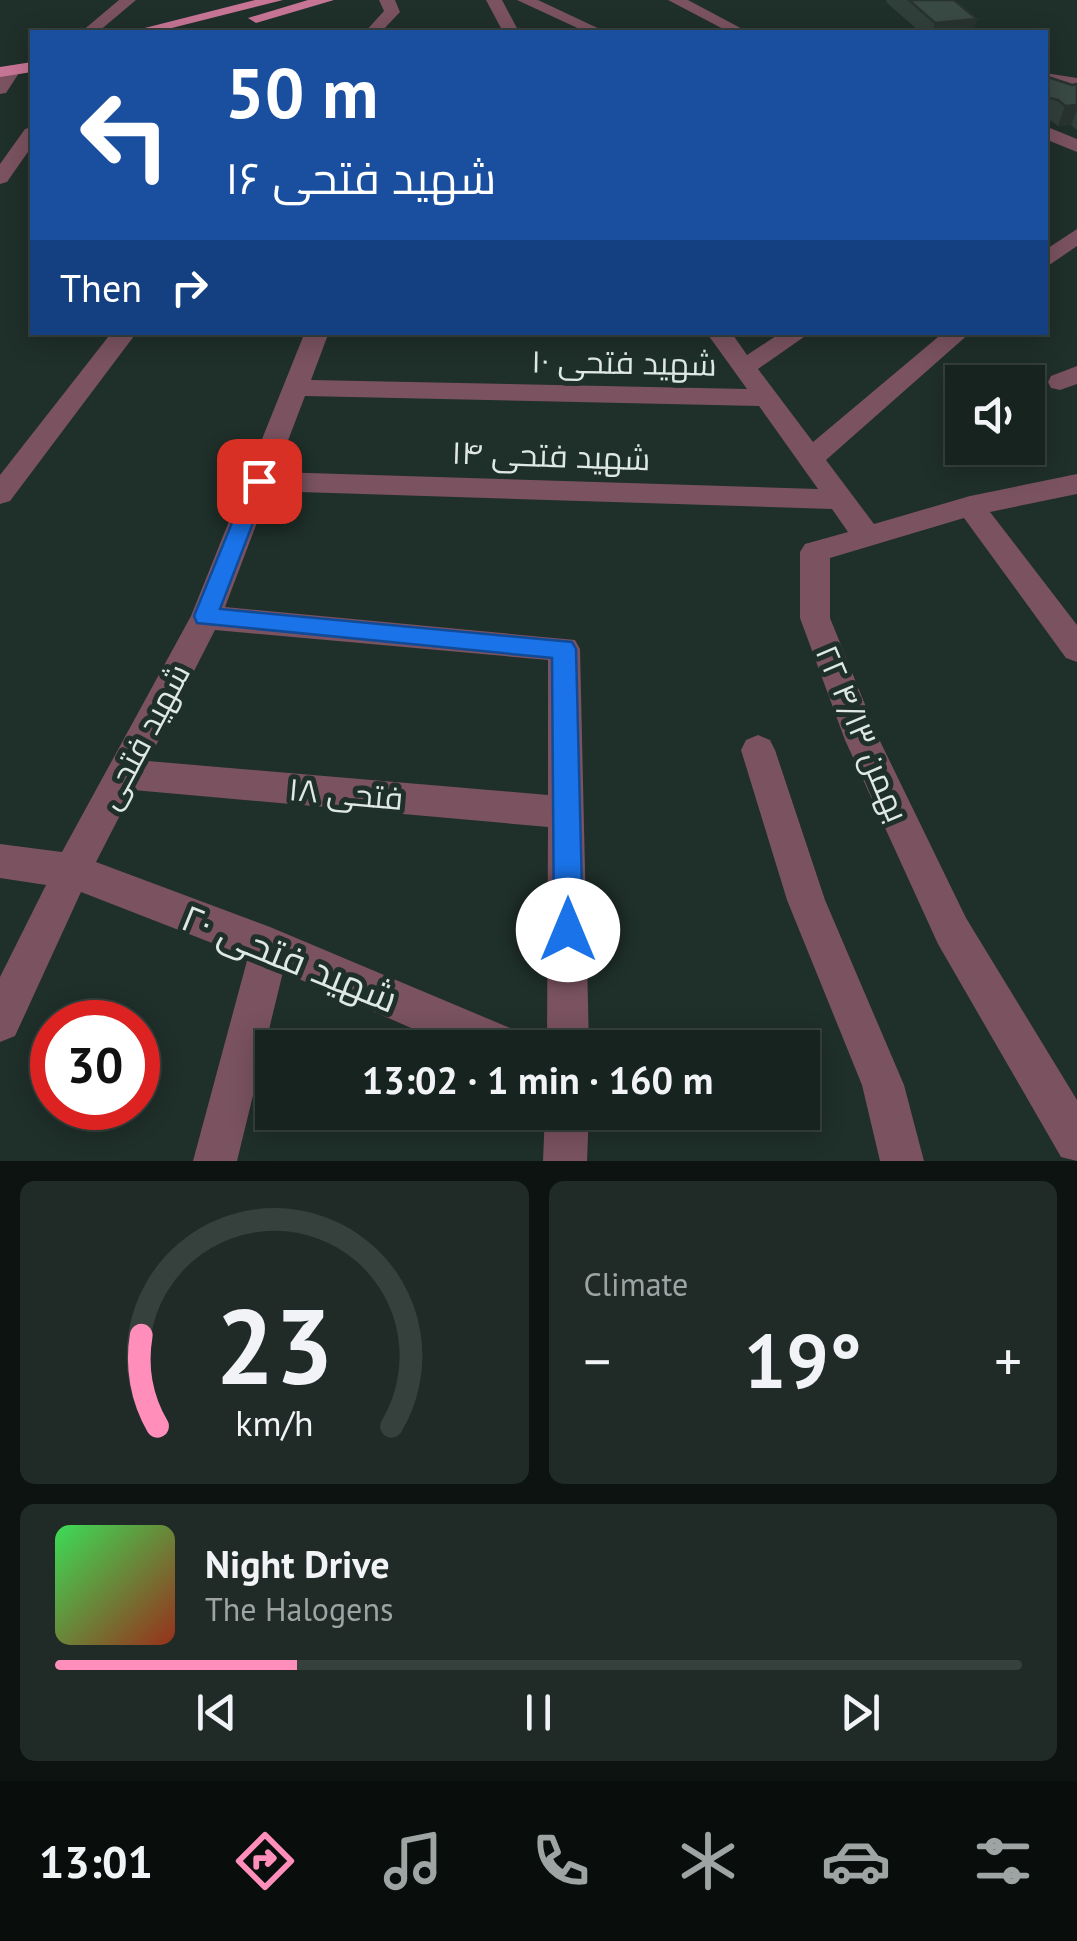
<!DOCTYPE html>
<meta charset="utf-8">
<style>
:root{--surface:#17231f;--page:#202b28;--text:#f1f3f6;--muted:#9ea4a4;--line:#36403d;--accent:#ff8ebb}
body{margin:0;font-family:"PT Sans",Cairo,sans-serif;background:var(--page);color:var(--text);height:100vh;display:flex;flex-direction:column;font-size:38px;white-space:nowrap}
*{box-sizing:border-box;margin:0}
p{font-size:32px;color:var(--muted)}
.icon{flex:none;width:55px;height:55px;fill:none;stroke:currentColor;stroke-width:2;stroke-linecap:round;stroke-linejoin:round}
.map{position:relative;height:1161px;overflow:hidden}
.panel{display:flex;flex-direction:column;gap:20px;padding:20px;background:#0d1311;flex:1}
.panel>*{flex:none}
.banner{position:absolute;left:30px;top:30px;width:1018px;height:305px;border-radius:0px;box-shadow:0 5px 25px #0003,0 0 0 2px var(--line);background:#1a4fa0;color:#fff;overflow:hidden}
.controls{position:absolute;left:945px;top:365px;display:grid;gap:20px}
.controls a{display:grid;place-items:center;width:100px;height:100px;border-radius:0px;background:var(--surface);box-shadow:0 5px 25px #0003,0 0 0 2px var(--line);font-size:50px}
.speed{position:absolute;left:30px;top:1000px;display:flex;gap:20px;font-size:50px;font-weight:700;text-align:center}
.speed>*{display:grid;place-content:center;width:130px;height:130px;border-radius:50%;background:var(--surface);box-shadow:0 5px 25px #0003,0 0 0 2px var(--line);line-height:1}
.speed .limit{border:15px solid #d22;background:#fff;color:#111}
.pin{position:absolute;display:grid;place-items:center;width:85px;height:85px;color:#fff;margin:-42px;border-radius:20px;box-shadow:0 5px 15px #0006}
.me{position:absolute;width:110px;margin:-55px;rotate:0deg;stroke-linejoin:round;filter:drop-shadow(0 0 8px #0008)}
.turn{display:flex;align-items:center;gap:35px;height:210px;padding:0 30px;font-size:45px}
.turn .icon{width:130px;height:130px;stroke-width:2.5}
.turn b{display:block;font-size:70px;line-height:85px}
.then{display:flex;align-items:center;height:95px;padding:0 30px;background:#0003;gap:20px;font-size:38px}
.big{font-size:75px;font-weight:700;line-height:1.1}
.panel .card{flex:1;display:flex;flex-direction:column;justify-content:center;gap:15px;min-width:0;padding:0 35px;border-radius:15px;background:var(--page)}
.panel .dial{align-items:center;gap:0}
.dial svg{height:260px;overflow:visible;fill:none;stroke:var(--line);stroke-width:7;stroke-linecap:round;text-anchor:middle}
.dial text{fill:var(--text);stroke:none}
.song{display:flex;align-items:center;gap:30px}
.cover{width:120px;height:120px;border-radius:15px;background:linear-gradient(135deg,hsl(130 70% 55%),hsl(10 70% 35%))}
.played{height:10px;border-radius:5px;background:linear-gradient(90deg,var(--accent) 25%,var(--line) 25%)}
.keys{display:flex;justify-content:space-around;direction:ltr}
.heat{display:flex;justify-content:space-between;align-items:center;font-size:55px;direction:ltr}
.panel .tiles{flex:1;display:grid;gap:20px;grid-template-columns:1fr 1fr}
.card:last-child{grid-column:span 2}
.trip{position:absolute;left:255px;top:1030px;width:565px;height:100px;border-radius:0px;background:var(--surface);box-shadow:0 5px 25px #0003,0 0 0 2px var(--line);font-weight:700;line-height:100px;text-align:center}
.dock{display:flex;height:160px;justify-content:space-around;align-items:center;background:#090e0c;color:var(--muted)}
.dock .icon{width:70px;height:70px}
.dock .selected{color:var(--accent)}
.dock b{font-size:45px;color:var(--text)}
.map>svg:first-child{display:block}
.lines{fill:none;stroke-linecap:round;stroke-linejoin:round}
.minor{fill:#7a5260;fill-rule:evenodd}
.major{fill:#c77595;fill-rule:evenodd}
.wall{fill:#313f3a}
.shaded-wall{fill:#283330}
.building{fill:#394944;stroke:#283330;stroke-width:2.5}
.route{fill:#1a73e8;stroke:#114b97;stroke-width:2.5}
.labels{text-anchor:middle;dominant-baseline:central;stroke-width:10;stroke-linejoin:round;paint-order:stroke}
.street-label{font-size:32px;fill:#dee8e4;stroke:#1f2f29}
.near-street-label{font-size:38px;fill:#dee8e4;stroke:#1f2f29}
</style>
<div class="map">
<svg width="1077" height="1161" viewBox="0 0 1077 1161">
<rect width="100%" height="100%" fill="#1f2f29"/>
<g class="lines">
<!-- minor -->
<path class="minor" d="M119 0H136L98 32H81Z
M379 0H395L400 12 381 32H365L384 11Z
M486 0H502L519 32H503Z
M517 0H538L606 32H586Z
M668 0H688L748 32H729Z
M6 66 21 70 6 93 0 94V75Z
M1045 73 1077 78V88L1045 83Z
M1045 126 1077 139V152L1045 139Z
M32 127V146L7 182 0 184V164L25 129Z
M1077 229V246L1045 268V250Z
M112 332H137L10 501 0 504V475Z
M305 332H329L311 380 747 389 706 332H731L747 355 782 332H811L758 369 813 442 944 332H971L826 460 874 524 970 496 1077 474V494L990 512 1077 625V662L1066 658 964 518 830 558V618L879 739 966 918 1077 1100V1161L1061 1157 938 944 845 740 800 618V552L805 544 848 532 832 509 269 491 225 607 575 640 580 649 589 1048H547L548 827 133 790 96 862 270 927 522 1033 528 1048H457L283 972 237 1161H193L248 957 81 892 15 1036 0 1042V977L46 885 0 878V844L62 852 191 616ZM305 396 759 406 818 489 276 472ZM215 630 548 660V795L148 761Z
M1077 366V384L1060 390 1051 388 1048 382 1051 376Z
M758 735 770 740 775 750 825 900 904 1085 924 1161H880L862 1085 787 900 741 750 746 740Z
M545 1112H589L587 1161H543Z"/>
<!-- major -->
<path class="major" d="M255 0H283L156 32H129Z
M308 0H334L256 23 248 18Z
M32 62V72L0 77V67Z"/>
</g>
<!-- wall -->
<path class="wall" d="M887 0H954L977 19 973 32H920L886 2Z
M1045 76 1072 85 1077 84V130L1071 125 1058 126 1050 120 1045 118Z"/>
<!-- shaded-wall -->
<path class="shaded-wall" d="M977 19 973 32H932L935 23Z
M1077 105V110L1071 125 1058 126 1065 106Z"/>
<!-- building -->
<path class="building" d="M909 0H954L977 19 935 23Z
M1045 76 1072 85 1077 84V105L1065 106 1058 100 1045 97Z"/>
<!-- route -->
<path class="route" d="M259 474 269 481 220 609 572 642 576 649 583 930 579 940 568 945 558 940 554 930 552 658 197 623 194 616 249 481Z"/>
<g class="labels">
<!-- street labels -->
<g class="street-label">
<text transform="translate(624 362) rotate(1)">شهید فتحی ۱۰</text>
<text transform="translate(551 455) rotate(2)">شهید فتحی ۱۴</text>
<text transform="translate(863 733) rotate(67)">۲۲ بهمن ۴/۱۳</text>
<text transform="translate(143 736) rotate(-62)">شهید فتحی</text>
<text transform="translate(346 793) rotate(5)">فتحی ۱۸</text>
</g>
<!-- near-street labels -->
<g class="near-street-label">
<text transform="translate(290 957) rotate(22)">شهید فتحی ۲۰</text>
</g>
</g>
</svg>
<div class="controls">
<a><svg class="icon" aria-label="sound" viewBox="0 0 24 24"><path d="M4 9h4l5-4v14l-5-4H4zM17 9q2 3 0 6"/></svg></a>
</div>
<div class="speed"><div class="limit">30</div></div>
<div class="pin" style="left:259px;top:481px;background:#d93025"><svg class="icon" aria-label="arrive" viewBox="0 0 24 24"><path d="M6 21V4h12l-3 4 3 4H6"/></svg></div>
<svg class="me" style="left:568px;top:930px" viewBox="-20 -20 40 40"><circle r="19" fill="#fff"/><path d="M0-13L10 11 0 6-10 11z" fill="#1a73e8"/></svg>
<div class="trip">13:02 · 1 min · 160 m</div>
<div class="banner">
<div class="turn"><svg class="icon" aria-label="left" viewBox="0 0 24 24"><path d="M17 20v-9H6M10 6l-5 5 5 5"/></svg><div><b>50 m</b>شهید فتحی ۱۶</div></div>
<div class="then">Then<svg class="icon" aria-label="right" viewBox="0 0 24 24"><path d="M7 20v-9h11M14 6l5 5-5 5"/></svg></div>
</div>
</div>
<section class="panel">
<div class="tiles">
<div class="card dial"><svg viewBox="0 0 100 80">
<path d="M14 69A42 42 0 1 1 86 69"/>
<path d="M14 69A42 42 0 0 1 9 41" stroke="#ff8ebb"/>
<text x="50" y="56" font-size="32" font-weight="700">23</text>
<text x="50" y="72" font-size="11">km/h</text>
</svg></div>
<div class="card"><p>Climate</p>
<div class="heat"><a>−</a><b class="big">19°</b><a>+</a></div>
</div>
<div class="card">
<div class="song"><i class="cover"></i><div><b>Night Drive</b><p>The Halogens</p></div></div>
<div class="played"></div>
<div class="keys"><svg class="icon" aria-label="previous" viewBox="0 0 24 24"><path d="M18 5L8 12l10 7zM5 5v14"/></svg><svg class="icon" aria-label="pause" viewBox="0 0 24 24"><path d="M8 5v14M16 5v14"/></svg><svg class="icon" aria-label="next" viewBox="0 0 24 24"><path d="M6 5l10 7-10 7zM19 5v14"/></svg></div>
</div>
</div>
</section>
<nav class="dock">
<b>13:01</b>
<svg class="icon selected" aria-label="directions" viewBox="0 0 24 24"><path d="M12 3l9 9-9 9-9-9zM9 14v-3h6M13 9l2 2-2 2"/></svg>
<svg class="icon" aria-label="music" viewBox="0 0 24 24"><path d="M9 18V5l10-2v13"/><circle cx="6" cy="18" r="3"/><circle cx="16" cy="16" r="3"/></svg>
<svg class="icon" aria-label="phone" viewBox="0 0 24 24"><path d="M5 4h4l2 5-3 2q2 4 5 5l2-3 5 2v4C11 20 4 13 5 4z"/></svg>
<svg class="icon" aria-label="climate" viewBox="0 0 24 24"><path d="M12 3v18M4 7l16 10M4 17L20 7"/></svg>
<svg class="icon" aria-label="car" viewBox="0 0 24 24"><path d="M5 17H2v-5l4-1 3-4h7l3 4 3 1v5h-3M9 17h6M6 11h13"/><circle cx="7" cy="17" r="2"/><circle cx="17" cy="17" r="2"/></svg>
<svg class="icon" aria-label="filters" viewBox="0 0 24 24"><path d="M4 7h16M4 17h16"/><circle cx="9" cy="7" r="2"/><circle cx="15" cy="17" r="2"/></svg>
</nav>
